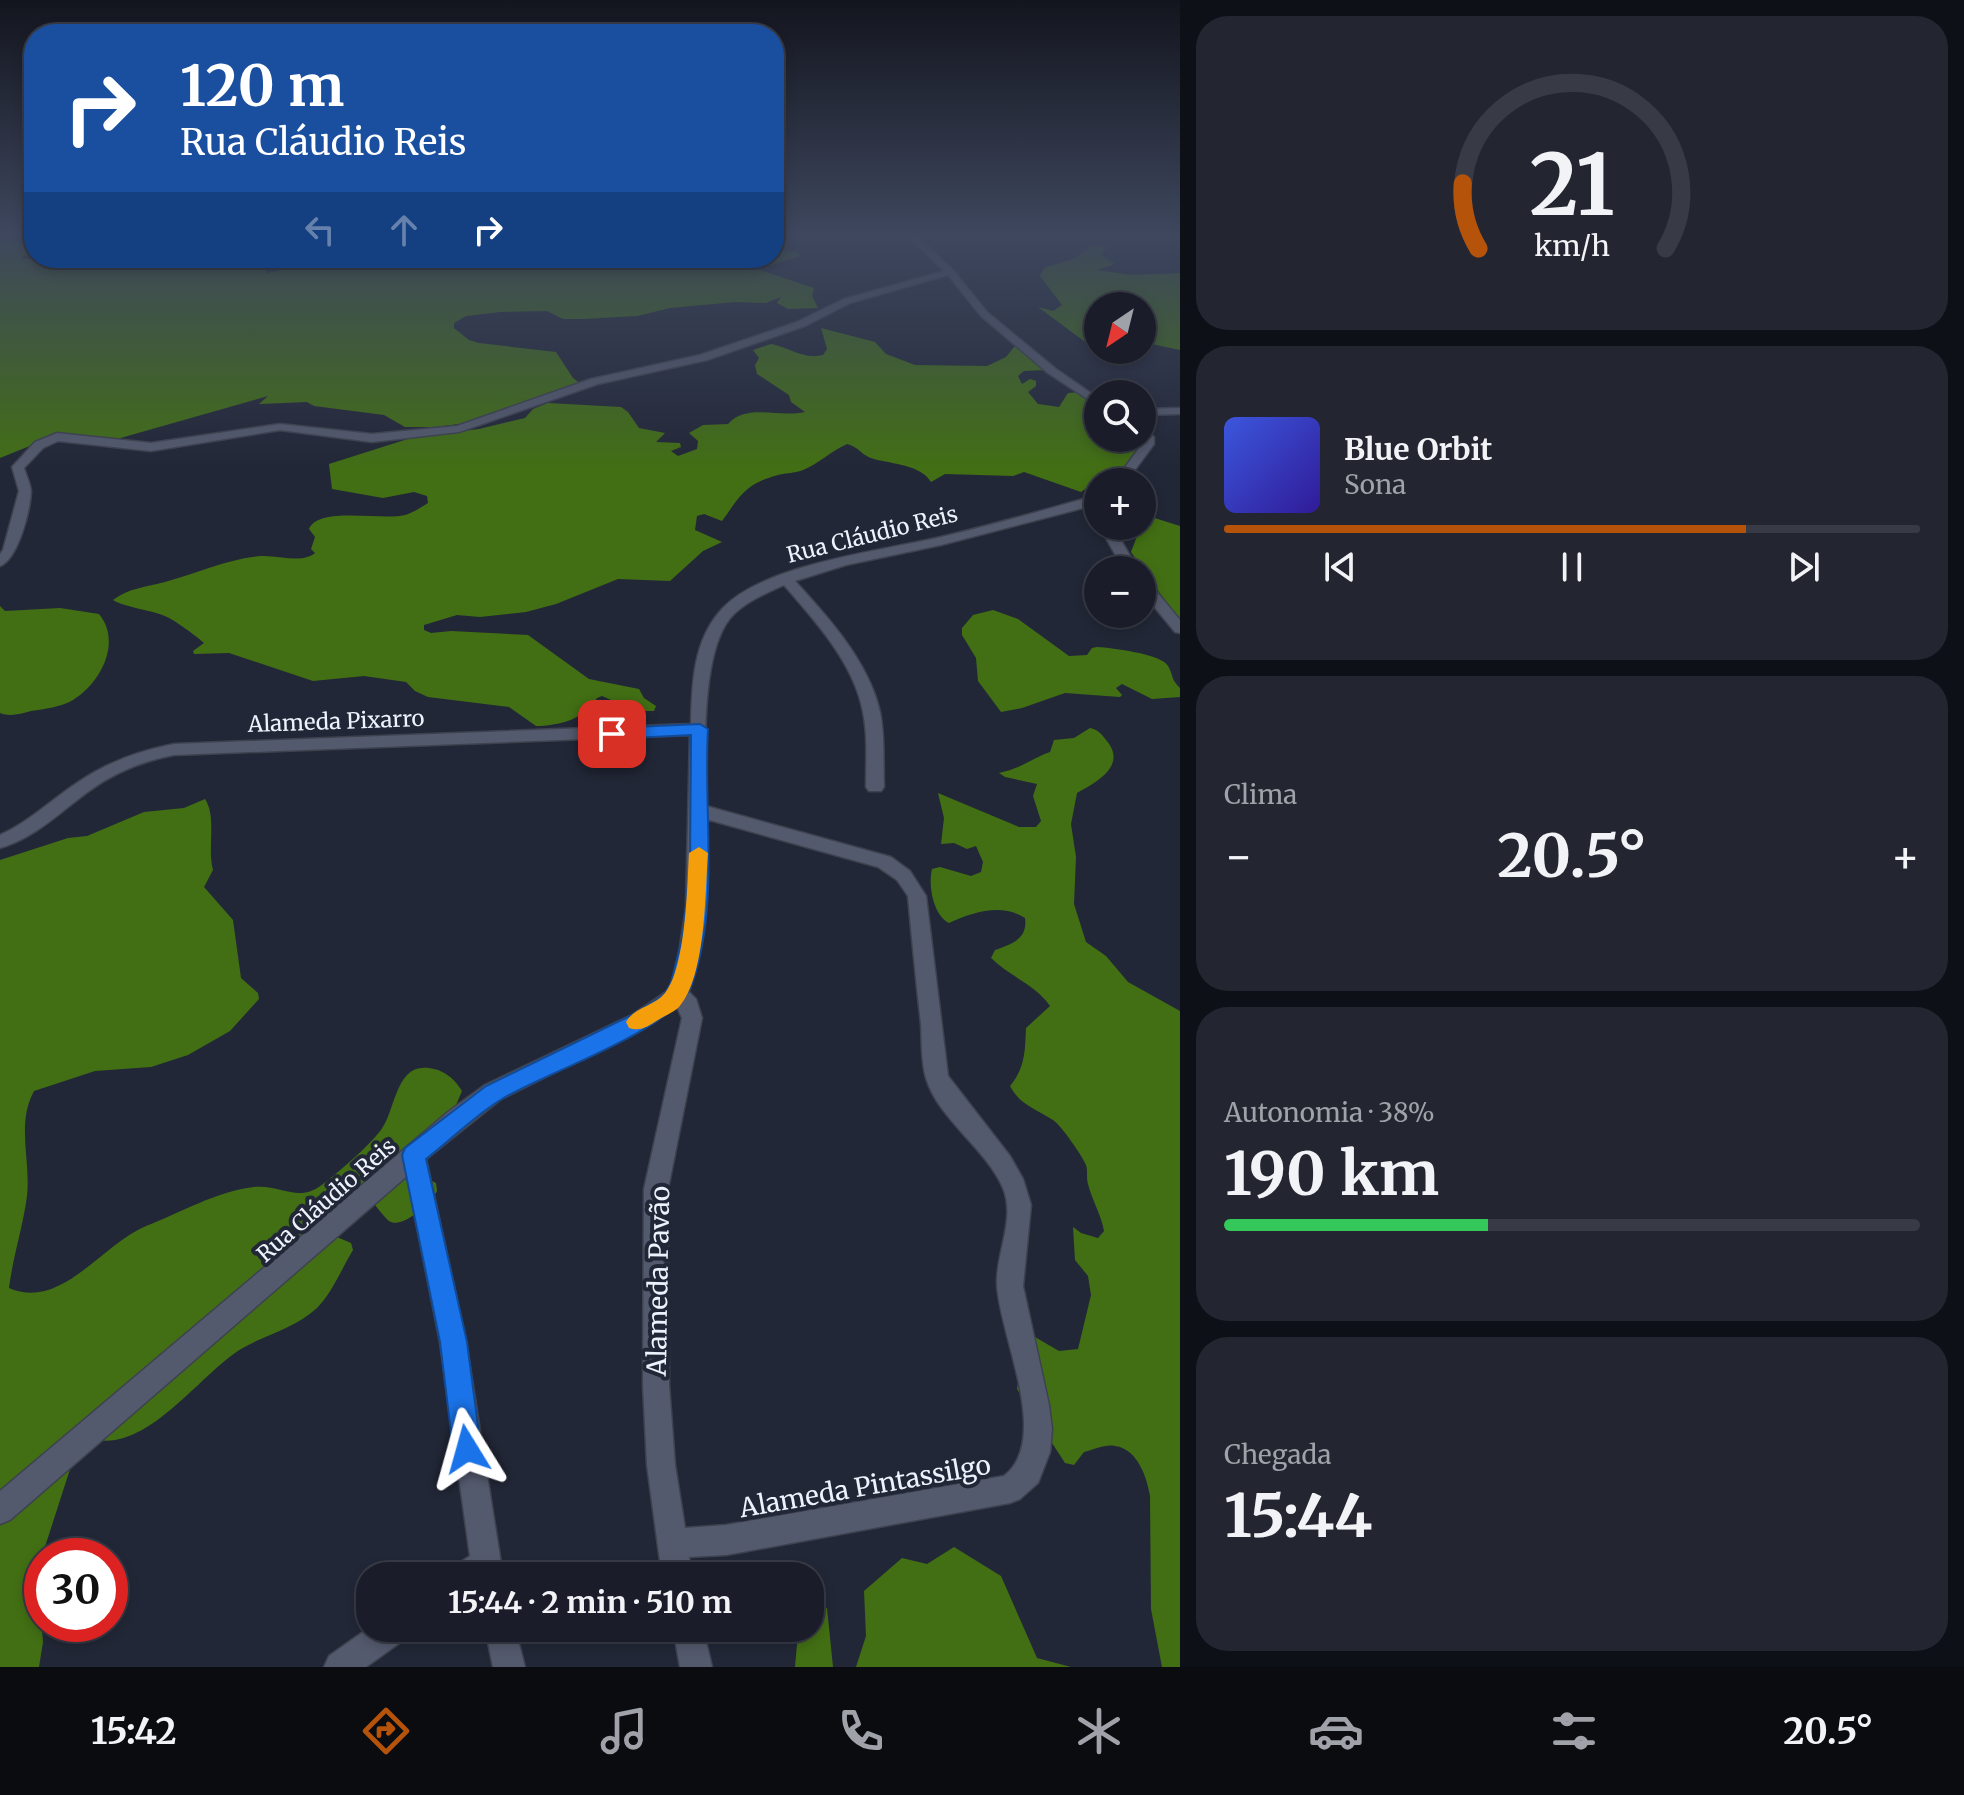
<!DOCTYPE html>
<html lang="pt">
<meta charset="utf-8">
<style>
:root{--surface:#1a1d29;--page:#232631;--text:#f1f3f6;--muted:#9fa2a8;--line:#383b46;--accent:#b45309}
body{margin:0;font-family:Merriweather,serif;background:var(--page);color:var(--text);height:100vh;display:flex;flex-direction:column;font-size:30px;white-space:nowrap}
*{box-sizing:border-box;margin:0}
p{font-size:26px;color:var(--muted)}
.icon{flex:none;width:44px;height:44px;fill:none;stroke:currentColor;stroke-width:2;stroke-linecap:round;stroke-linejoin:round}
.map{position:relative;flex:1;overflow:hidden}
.drawer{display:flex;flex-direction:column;gap:16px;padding:16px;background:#0e1017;width:784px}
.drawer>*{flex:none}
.hud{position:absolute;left:24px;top:24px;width:760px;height:244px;border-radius:32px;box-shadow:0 4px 12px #0003,0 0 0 2px var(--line);background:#1a4fa0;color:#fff;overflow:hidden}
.needle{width:52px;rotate:215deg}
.fabs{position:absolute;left:1084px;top:292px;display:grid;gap:16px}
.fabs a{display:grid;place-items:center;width:72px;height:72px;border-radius:50%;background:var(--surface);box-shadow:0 4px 12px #0003,0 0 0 2px var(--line);font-size:40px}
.speed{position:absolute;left:24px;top:1538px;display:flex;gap:16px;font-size:40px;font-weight:700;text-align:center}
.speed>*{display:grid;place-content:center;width:104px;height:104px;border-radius:50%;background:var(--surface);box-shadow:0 4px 12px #0003,0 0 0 2px var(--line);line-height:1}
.speed .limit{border:12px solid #d22;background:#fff;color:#111}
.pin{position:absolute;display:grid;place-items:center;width:68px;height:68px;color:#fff;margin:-34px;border-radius:16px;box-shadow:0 4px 12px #0006}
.me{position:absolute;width:88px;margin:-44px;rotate:352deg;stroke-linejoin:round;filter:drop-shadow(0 0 6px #0008)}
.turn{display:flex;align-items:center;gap:28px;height:168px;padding:0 24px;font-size:36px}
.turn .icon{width:104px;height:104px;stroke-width:2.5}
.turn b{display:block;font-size:56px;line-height:68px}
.lanes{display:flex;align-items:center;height:76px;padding:0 24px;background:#0003;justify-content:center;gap:40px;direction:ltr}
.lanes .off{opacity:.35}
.big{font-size:60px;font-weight:700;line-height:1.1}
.drawer .tile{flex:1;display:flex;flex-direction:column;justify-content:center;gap:12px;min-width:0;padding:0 28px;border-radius:32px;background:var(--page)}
.drawer .dial{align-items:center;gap:0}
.dial svg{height:208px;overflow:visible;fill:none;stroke:var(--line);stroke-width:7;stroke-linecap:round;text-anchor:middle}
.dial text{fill:var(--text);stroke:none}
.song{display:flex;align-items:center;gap:24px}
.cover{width:96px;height:96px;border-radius:12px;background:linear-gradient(135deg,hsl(230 70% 55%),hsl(250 70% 35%))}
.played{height:8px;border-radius:4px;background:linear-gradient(90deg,var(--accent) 75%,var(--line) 75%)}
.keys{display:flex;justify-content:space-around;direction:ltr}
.heat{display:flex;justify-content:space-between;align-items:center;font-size:44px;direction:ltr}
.charge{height:12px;border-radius:6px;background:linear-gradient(90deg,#34c759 38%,var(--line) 0)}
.trip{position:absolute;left:356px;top:1562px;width:468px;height:80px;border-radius:32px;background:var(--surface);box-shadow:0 4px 12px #0003,0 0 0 2px var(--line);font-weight:700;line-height:80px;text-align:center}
.tabs{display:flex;height:128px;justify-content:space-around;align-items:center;background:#0a0c10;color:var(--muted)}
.tabs .icon{width:56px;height:56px}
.tabs .current{color:var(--accent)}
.tabs b{font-size:36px;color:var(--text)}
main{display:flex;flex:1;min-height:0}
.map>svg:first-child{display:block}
.forest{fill:#426f14}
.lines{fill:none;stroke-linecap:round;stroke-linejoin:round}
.minor-casing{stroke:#3e424f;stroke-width:3}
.minor{fill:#545a6d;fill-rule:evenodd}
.route{fill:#1a73e8;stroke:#114b97;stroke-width:2}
.slow{fill:#f59e0b}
.labels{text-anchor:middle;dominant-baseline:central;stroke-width:8;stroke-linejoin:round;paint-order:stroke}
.street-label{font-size:22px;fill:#eef2fd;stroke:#222737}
.near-street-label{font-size:26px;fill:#eef2fd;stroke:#222737}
</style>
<main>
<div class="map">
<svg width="1180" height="1667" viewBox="0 0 1180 1667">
<rect width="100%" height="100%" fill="#222737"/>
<!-- forest -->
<path class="forest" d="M0 239H15L26 245 25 251H33L21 258 52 262 48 258H243L248 263 265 266 267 273 343 258 385 261 426 258H774V250L797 252 801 256 757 269 814 288 812 296 818 308 788 309 777 303 781 297 766 303 735 302 670 308 637 316 582 319H563L547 311 500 312 466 316 454 323V328L469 340 479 343 556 352 573 378 581 384 475 422 435 427H405L384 415 314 406 307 402 259 404 268 396 117 439H47L0 458Z
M1102 245 1107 248 1100 254 1115 264 1097 270 1132 275 1180 273V350L1142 342V306H1098L1096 344C1100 351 1108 356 1112 364H1109L1092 347 1038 307 1053 311 1062 305 1040 276 1044 268 1075 258 1091 246Z
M821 328 875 342 886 354 915 365 987 366 1006 357 1014 347 1018 346 1046 370 1024 371 1018 376 1022 384 1030 379 1036 381V386L1028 392 1038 404 1059 407 1068 393 1081 392 1098 400V438H1142L1146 449 1112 481H1096L1081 492 1024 472 1013 476 945 474 931 482C921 465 893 464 874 459 863 457 858 446 847 444 831 451 818 464 803 470 796 473 786 473 778 475 745 484 741 495 722 521L704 514 697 516 695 530 722 542 703 551 670 581 618 579 556 604 526 612 480 617 457 615 424 625V630L431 633 451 631 528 635 589 679 639 689 644 698 656 706 654 711H636L602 696 597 698C587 719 557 726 536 726L509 707 428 697 415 691 406 682 364 676 313 681 229 653 194 654 193 651 204 643C196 636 176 621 167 617 153 610 126 608 113 600 129 588 146 587 165 582 198 573 227 559 261 556 278 555 302 564 315 553L311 549 315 537 309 529C319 506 382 521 405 515 413 513 421 507 428 503L427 496 414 492 383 498 332 489 329 464 414 437 479 429 525 418 533 409 548 403 621 407 628 412 639 428 665 433 656 442 680 443 681 447 671 451 678 456 697 449 698 441 689 433 703 425 728 424C747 403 776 418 805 412L791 402 789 395 757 374 755 365 759 358 753 350 771 344C789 347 803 360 823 355L827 349Z
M1145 515 1180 526V622L1131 552Z
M0 606 5 611 60 608 99 614C122 642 101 683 73 700 61 707 44 709 31 711 20 714 10 717 0 713Z
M993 610 1018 619 1069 656 1087 655 1092 648 1097 647C1112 648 1162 654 1168 666 1174 676 1170 678 1180 688V697L1152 699 1122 684 1116 688 1122 695 1120 697 1065 693 1022 708 1001 712 978 681 976 658 962 635V628L973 615Z
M1090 728C1098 730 1101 733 1106 740 1128 765 1097 782 1077 793L1071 824 1076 857 1074 904 1086 942 1106 956 1128 982 1180 1011V1667H1162L1151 1609 1150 1496C1147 1478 1138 1449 1115 1446 1106 1444 1093 1450 1084 1452L1074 1465 1065 1463 1017 1389 1020 1370 1035 1337 1059 1351 1078 1349 1091 1295 1088 1276 1075 1260 1073 1227 1081 1233 1098 1238 1104 1231C1101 1214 1092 1200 1088 1184 1086 1178 1088 1171 1086 1165 1083 1157 1061 1125 1053 1120 1035 1108 1021 1106 1010 1086 1025 1068 1025 1052 1026 1028L1050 1006C1036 985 1009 976 991 958L995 950C1012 944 1028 939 1025 918 1002 903 973 912 949 923 933 915 928 885 932 869L940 867 971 876 981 872 983 862 976 846 967 849 954 843 941 844 944 818 938 793 1019 827H1036L1041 821 1033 796 1037 784 1005 777 999 773C1023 768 1028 760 1050 752L1054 740 1074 738Z
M205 799C217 817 207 848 213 870L204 887 233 920 241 978 258 993 259 999 230 1031 188 1055 151 1067 95 1071 34 1091C16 1124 31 1161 27 1196 23 1227 13 1256 9 1288 61 1311 102 1244 146 1226 180 1213 217 1191 254 1187 281 1184 299 1204 323 1184 342 1169 366 1149 381 1130 397 1108 395 1059 434 1069 447 1072 455 1080 462 1091L453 1112 411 1171 436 1183 437 1191C432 1202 402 1230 389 1221 383 1216 377 1207 371 1200L325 1232 351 1243 353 1250C342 1268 332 1293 317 1308 294 1329 266 1334 241 1349 199 1375 147 1453 93 1439L72 1463 42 1556 39 1591 43 1642 39 1667H0V860L68 838 87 836 144 812 184 808Z
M954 1547 1001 1576 1037 1658 1071 1667H856L866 1636 864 1591 902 1558 927 1564Z
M827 1608 833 1667H795L798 1633 795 1628H810V1612Z"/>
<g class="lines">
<defs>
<path id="minor" d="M909 237H918L953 270 987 312 1056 369 1098 398V406L1048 373 981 316 948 275 850 303 805 326 707 360 598 384 459 432 372 442 280 430 151 451 58 441 43 448 24 468C26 475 31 485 31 492 30 511 18 559 0 566V554L3 550 19 491 12 467 35 442 57 433 151 443 280 424 372 434 457 426 591 379 700 355 797 322 844 299 944 271Z
M1180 408V414L1142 415V409Z
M1142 427 1154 437V444L1126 482H1114L1142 444Z
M1098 495V503L1087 507 941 545 846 565 795 581C828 617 869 662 880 712 885 736 883 762 884 787L881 791H869L866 787C866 762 868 736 863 712 854 663 815 621 784 585 767 593 749 600 735 613 699 645 705 759 706 806L891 857 910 871 926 896 948 1076 1010 1156 1023 1179 1031 1205 1023 1286 1049 1405 1052 1429 1050 1452 1038 1483 1020 1499 1010 1503 726 1555 689 1557 692 1576H662L647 1465 643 1385 644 1189 682 1018 677 1007 646 1027 501 1099 426 1159 466 1342 503 1576H452L456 1565 470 1556 440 1342 407 1176 10 1520 0 1524V1491L448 1112 485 1085 632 1015 669 990 677 966 686 908 690 735 174 755C143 761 115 772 89 791 60 812 35 838 0 848V835C29 822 51 800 77 783 107 762 139 751 174 744L691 724C692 684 693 640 722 609 765 563 884 551 945 536 996 524 1047 509 1098 495ZM706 819 878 867 897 880 908 896C912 939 916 981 921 1024 922 1041 921 1062 926 1078 938 1119 986 1148 1003 1188 1016 1219 996 1252 997 1284 999 1335 1052 1439 1004 1476L726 1525 685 1528 675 1465 669 1385 668 1189 702 1018 696 999 689 992C706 935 706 878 706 819Z
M1105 526H1119L1121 540 1138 570H1124L1107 540Z
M1142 579 1147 580 1180 620V633L1175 632 1142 592Z
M370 1627 409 1628 405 1639 366 1667H324L329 1656Z
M485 1628H515L525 1667H493Z
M673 1628H703L712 1667H680Z"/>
</defs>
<!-- minor casing -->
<use href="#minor" class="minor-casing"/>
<!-- minor -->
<use href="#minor" class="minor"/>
</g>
<!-- sky -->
<linearGradient id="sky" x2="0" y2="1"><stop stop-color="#13151e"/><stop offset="0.5" stop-color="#3e475e"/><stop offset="1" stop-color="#3e475e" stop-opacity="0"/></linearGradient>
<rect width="1180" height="470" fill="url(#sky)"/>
<!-- route -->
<path class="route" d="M700 724 708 729C703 813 720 903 692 984 676 1030 546 1072 502 1099 475 1115 451 1140 426 1159L467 1342 481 1449 477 1459 467 1463 457 1459 453 1449 440 1342 402 1155 405 1148 486 1086 632 1015 664 995 671 983 683 935 690 865 691 735 612 739 604 734 612 728Z"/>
<!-- slow -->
<path class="slow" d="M699 847 708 853C705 893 706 977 679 1007 674 1012 664 1016 658 1020 648 1026 641 1032 629 1028L626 1022C634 1007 655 1006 665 993 686 967 687 887 689 853Z"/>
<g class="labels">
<!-- street labels -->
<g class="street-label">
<text transform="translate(872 534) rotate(-14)">Rua Cláudio Reis</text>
<text transform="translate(336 721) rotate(-2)">Alameda Pixarro</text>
<text transform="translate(326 1200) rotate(-41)">Rua Cláudio Reis</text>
</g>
<!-- near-street labels -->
<g class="near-street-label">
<text transform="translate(658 1281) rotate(-89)">Alameda Pavão</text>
<text transform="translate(865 1486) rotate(-10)">Alameda Pintassilgo</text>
</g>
</g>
</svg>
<div class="fabs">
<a><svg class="needle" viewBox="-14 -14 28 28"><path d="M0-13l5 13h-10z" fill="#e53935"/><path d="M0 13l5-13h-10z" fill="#9fa2a8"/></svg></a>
<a><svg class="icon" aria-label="search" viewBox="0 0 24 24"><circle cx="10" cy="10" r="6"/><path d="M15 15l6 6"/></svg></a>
<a>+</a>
<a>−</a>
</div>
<div class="speed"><div class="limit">30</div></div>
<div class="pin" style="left:612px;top:734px;background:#d93025"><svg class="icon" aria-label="arrive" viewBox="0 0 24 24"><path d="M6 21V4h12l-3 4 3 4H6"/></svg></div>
<svg class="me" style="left:467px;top:1449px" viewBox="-20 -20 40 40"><path d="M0-17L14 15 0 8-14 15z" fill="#1a73e8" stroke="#fff" stroke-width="4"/></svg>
<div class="trip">15:44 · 2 min · 510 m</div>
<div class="hud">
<div class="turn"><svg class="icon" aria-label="right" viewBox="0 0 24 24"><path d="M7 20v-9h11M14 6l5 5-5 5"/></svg><div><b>120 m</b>Rua Cláudio Reis</div></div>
<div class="lanes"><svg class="icon off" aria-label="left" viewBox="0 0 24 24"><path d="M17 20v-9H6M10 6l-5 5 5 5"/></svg><svg class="icon off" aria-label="ahead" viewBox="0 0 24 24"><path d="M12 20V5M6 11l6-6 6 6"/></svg><svg class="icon" aria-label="right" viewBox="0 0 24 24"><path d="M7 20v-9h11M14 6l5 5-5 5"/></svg></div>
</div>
</div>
<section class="drawer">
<div class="tile dial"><svg viewBox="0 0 100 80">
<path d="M14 69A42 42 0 1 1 86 69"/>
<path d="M14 69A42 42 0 0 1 8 44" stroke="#b45309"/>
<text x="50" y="56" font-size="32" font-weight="700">21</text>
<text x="50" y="72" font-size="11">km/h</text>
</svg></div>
<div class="tile">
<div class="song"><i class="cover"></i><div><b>Blue Orbit</b><p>Sona</p></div></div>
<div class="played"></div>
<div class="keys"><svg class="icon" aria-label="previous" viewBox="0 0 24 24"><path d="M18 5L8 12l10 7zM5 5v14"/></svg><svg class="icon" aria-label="pause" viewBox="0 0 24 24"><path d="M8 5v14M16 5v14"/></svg><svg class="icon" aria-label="next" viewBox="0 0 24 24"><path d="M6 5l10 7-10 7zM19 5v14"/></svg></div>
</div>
<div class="tile"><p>Clima</p>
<div class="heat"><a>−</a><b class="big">20.5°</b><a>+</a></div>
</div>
<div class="tile"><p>Autonomia · 38%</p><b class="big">190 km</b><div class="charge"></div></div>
<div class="tile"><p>Chegada</p><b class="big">15:44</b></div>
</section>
</main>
<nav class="tabs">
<b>15:42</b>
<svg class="icon current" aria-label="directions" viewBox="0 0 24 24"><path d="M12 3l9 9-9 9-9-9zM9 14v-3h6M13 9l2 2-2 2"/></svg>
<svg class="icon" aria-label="music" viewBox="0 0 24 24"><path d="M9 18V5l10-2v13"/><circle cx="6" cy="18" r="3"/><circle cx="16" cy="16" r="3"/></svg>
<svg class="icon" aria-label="phone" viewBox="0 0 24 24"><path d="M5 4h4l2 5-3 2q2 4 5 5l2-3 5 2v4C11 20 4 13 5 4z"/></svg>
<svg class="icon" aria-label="climate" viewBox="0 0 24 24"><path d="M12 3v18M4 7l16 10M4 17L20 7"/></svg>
<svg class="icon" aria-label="car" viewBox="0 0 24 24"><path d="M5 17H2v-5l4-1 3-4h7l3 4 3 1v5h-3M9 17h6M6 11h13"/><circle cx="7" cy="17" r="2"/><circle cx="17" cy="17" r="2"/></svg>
<svg class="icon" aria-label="filters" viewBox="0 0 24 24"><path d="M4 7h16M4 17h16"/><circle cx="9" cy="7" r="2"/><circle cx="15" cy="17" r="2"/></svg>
<b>20.5°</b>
</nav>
